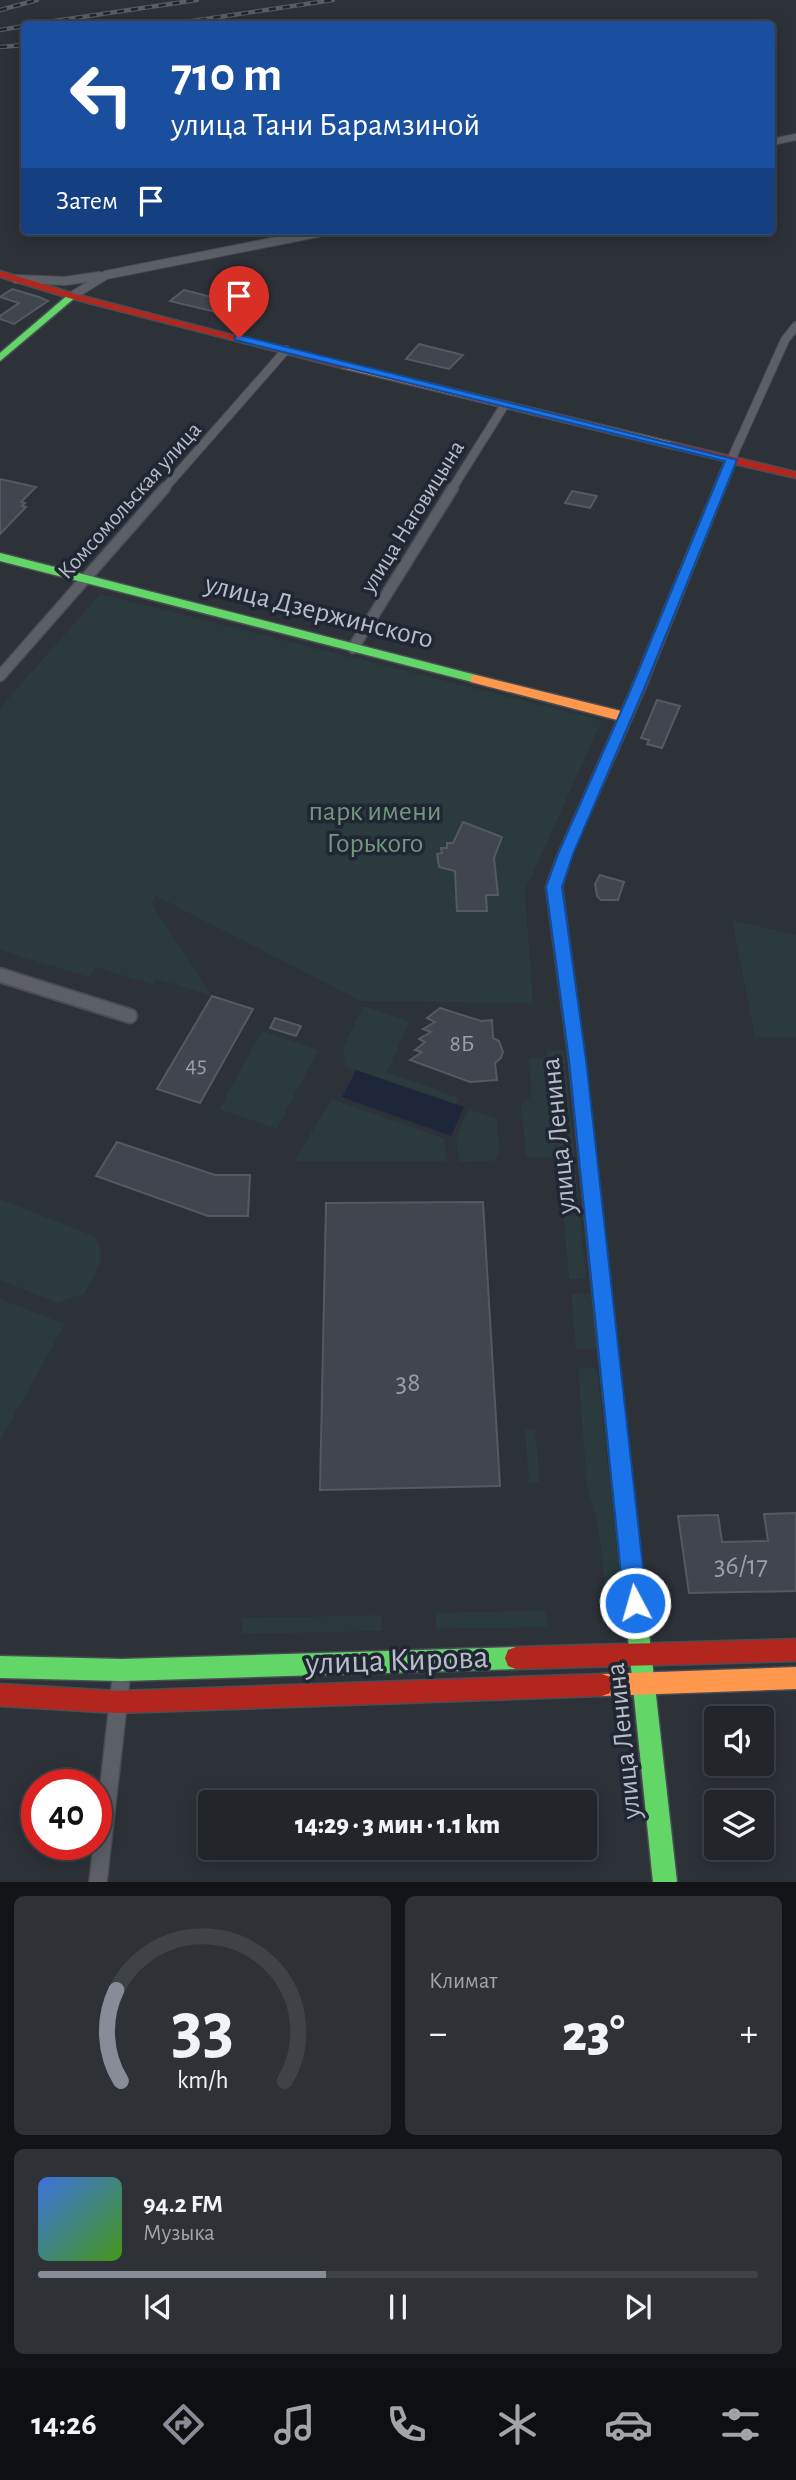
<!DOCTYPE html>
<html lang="ru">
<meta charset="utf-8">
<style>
:root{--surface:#22252a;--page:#2e3136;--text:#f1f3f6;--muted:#a2a5a8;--line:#3f4247;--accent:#878c96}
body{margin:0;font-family:"Alegreya Sans",sans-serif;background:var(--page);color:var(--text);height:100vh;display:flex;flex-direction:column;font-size:26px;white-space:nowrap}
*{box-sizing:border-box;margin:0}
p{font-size:23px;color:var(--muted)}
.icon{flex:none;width:38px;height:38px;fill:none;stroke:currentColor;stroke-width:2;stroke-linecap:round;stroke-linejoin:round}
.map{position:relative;height:1882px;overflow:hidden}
.drawer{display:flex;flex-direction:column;gap:14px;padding:14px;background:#131417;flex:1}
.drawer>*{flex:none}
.hud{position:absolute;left:21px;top:21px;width:754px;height:214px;border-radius:7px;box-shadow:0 4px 18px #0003,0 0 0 2px var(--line);background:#1a4fa0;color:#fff;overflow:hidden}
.controls{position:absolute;left:704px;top:1706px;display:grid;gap:14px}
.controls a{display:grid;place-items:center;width:70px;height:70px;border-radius:7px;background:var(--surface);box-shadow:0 4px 18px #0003,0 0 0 2px var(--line);font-size:35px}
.speed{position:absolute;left:21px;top:1769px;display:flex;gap:14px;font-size:35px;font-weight:700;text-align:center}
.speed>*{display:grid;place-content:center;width:91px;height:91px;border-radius:50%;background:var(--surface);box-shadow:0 4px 18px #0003,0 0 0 2px var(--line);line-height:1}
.speed .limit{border:10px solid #d22;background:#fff;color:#111}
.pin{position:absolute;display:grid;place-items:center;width:60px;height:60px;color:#fff;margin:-72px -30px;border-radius:50% 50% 50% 0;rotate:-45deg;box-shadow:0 0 7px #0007}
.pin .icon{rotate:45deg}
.me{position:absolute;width:77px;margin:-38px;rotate:354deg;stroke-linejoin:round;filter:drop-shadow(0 0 5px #0008)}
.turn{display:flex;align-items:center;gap:24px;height:147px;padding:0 35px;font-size:32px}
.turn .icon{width:91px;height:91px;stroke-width:2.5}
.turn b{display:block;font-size:49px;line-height:60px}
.then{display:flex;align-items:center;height:66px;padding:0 35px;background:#0003;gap:14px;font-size:26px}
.big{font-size:52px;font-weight:800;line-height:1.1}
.drawer .widget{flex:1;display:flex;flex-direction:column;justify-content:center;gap:10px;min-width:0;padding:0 24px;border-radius:10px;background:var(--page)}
.drawer .dial{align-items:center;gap:0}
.dial svg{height:182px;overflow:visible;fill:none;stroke:var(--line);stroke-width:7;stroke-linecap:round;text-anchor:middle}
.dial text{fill:var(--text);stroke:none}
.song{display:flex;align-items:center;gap:21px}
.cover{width:84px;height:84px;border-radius:10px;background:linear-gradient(135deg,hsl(220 70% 55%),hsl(100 70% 35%))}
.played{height:7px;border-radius:4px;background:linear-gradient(90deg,var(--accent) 40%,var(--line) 40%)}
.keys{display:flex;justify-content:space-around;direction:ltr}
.heat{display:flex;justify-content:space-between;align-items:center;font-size:38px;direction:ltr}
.drawer .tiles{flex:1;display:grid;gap:14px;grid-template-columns:1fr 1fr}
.widget:last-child{grid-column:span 2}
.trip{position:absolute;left:198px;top:1790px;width:399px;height:70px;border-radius:7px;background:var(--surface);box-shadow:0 4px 18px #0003,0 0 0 2px var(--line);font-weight:800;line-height:70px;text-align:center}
.tab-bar{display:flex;height:112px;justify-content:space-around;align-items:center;background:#0e0f11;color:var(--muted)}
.tab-bar .icon{width:49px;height:49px}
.tab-bar .on{color:var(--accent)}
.tab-bar b{font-size:32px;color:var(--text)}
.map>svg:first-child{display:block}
.green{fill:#2a3a3d}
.water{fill:#1e273a}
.building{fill:#41454d;stroke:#555960;stroke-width:2}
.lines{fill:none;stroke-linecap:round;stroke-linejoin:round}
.street-far4-casing{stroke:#4a4d55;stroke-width:8}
.street-far3-casing{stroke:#4a4d55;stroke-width:10}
.street-far2-casing{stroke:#4a4d55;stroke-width:13}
.street-far1-casing{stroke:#4a4d55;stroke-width:17}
.street-casing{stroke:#4a4d55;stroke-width:20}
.fast-casing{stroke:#4a4d55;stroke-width:3}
.slow-casing{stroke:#4a4d55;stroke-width:3}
.jam-casing{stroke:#4a4d55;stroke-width:3}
.street-far4{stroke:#5c5f66;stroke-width:6}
.street-far3{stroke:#5c5f66;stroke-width:8}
.street-far2{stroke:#5c5f66;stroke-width:10}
.street-far1{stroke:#5c5f66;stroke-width:13}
.street{stroke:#5c5f66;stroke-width:17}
.fast{fill:#63d668;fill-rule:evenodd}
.slow{fill:#ff974d;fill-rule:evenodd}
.jam{fill:#b3261e;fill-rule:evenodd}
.rail-casing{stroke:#5a5e64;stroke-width:4.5}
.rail{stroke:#202733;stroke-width:2.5;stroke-dasharray:7;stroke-linecap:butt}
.route{fill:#1a73e8;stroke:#114b97;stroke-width:2}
.labels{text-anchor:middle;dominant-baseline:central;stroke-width:7;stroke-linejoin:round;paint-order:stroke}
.far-street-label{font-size:23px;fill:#b8bdc8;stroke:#202733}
.number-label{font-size:24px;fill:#9a9fa9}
.street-label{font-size:28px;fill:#b8bdc8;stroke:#202733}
.park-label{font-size:28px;fill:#71977c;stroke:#202733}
.near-number-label{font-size:28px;fill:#9a9fa9}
.near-street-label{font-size:33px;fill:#b8bdc8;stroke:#202733}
</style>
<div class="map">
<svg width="796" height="1882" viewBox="0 0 796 1882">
<rect width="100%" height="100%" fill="#2d3138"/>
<!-- green -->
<path class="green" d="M100 594 602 720 525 891 533 1003 361 1001 156 896 151 903 212 996 157 979 153 985 96 967 88 977 0 950V708Z
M732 920 796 935V1038L755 1037Z
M363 1006 410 1021 387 1072 459 1098 455 1107 345 1067 343 1047Z
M262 1031 318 1050 277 1129 219 1109Z
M564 1050 575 1155 573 1159 526 1157 521 1104 531 1096 529 1059H547V1051Z
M332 1099 445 1139 446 1161H294Z
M469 1109 497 1119 499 1154 493 1161 459 1162 456 1137Z
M560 1174H576L586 1279H569Z
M0 1199 93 1236C111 1256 94 1274 84 1294L57 1303 0 1280Z
M591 1293 597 1349H576L571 1294Z
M0 1299 65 1324 0 1441Z
M578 1368H597L624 1613 618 1619 608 1615 598 1524 587 1486Z
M535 1429 540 1482 529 1483 525 1430Z
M546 1610 547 1627 436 1629V1613Z
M382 1615V1631L242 1634V1618Z"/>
<!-- water -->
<path class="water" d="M356 1070 464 1107 451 1136 342 1097Z"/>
<!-- building -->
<path class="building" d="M12 289 39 297 48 301 14 324 0 319V316L19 303 0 297Z
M184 290 239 304 258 308 245 319 170 301Z
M419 344 463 355 449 369 406 359Z
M0 479 36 487 21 502 25 503 22 506 26 507 0 534Z
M572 491 597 496 590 508 565 503Z
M657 700 680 706 662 748 647 744 649 740 641 738Z
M463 822 502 837 494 858 498 895H486L487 911H457L455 871 439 867 437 854 442 853 441 848H447V843H453Z
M600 875 624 882 618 900H601L597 896 595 884Z
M212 996 253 1009 200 1103 157 1089Z
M440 1008 481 1021 492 1020 493 1038 499 1041 503 1052 501 1058 495 1063 497 1080 470 1082 410 1060 422 1052 415 1050 425 1042 419 1039 431 1032 423 1029 435 1022 427 1018Z
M275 1018 301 1026 296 1036 270 1028Z
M117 1142 215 1175H250L248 1216H208L96 1176Z
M483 1202 500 1486 320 1490 326 1203Z
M796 1513V1591L689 1593 678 1516 718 1515 722 1542 768 1541 764 1514Z"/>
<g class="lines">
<defs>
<path id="street-far4" d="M772 142 796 137"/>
<path id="street-far3" d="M16 279 65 281 99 276
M72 296 106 275 327 231
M731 460 785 340 796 326
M164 489 286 350
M452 489 504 406"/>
<path id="street-far2" d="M353 648 453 488
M0 676 165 488"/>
<path id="street-far1" d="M0 975 130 1016"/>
<path id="street" d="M98 1882 122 1670"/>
<path id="fast" d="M69 294 77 296 0 361V353Z
M0 553 476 675 483 679 476 683 0 561Z
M600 1268 607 1271 609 1277 677 1882H653L591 1277 593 1271Z
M516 1647 524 1650 527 1658 524 1666 516 1669 122 1681 0 1678V1656L122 1659Z"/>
<path id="slow" d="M346 363 671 442 677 445 671 448 342 368 341 366Z
M476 675 625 712 632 717 625 722 471 682V676Z
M592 788 599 793 572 854 562 887 585 1060 609 1277 607 1283 600 1286 593 1283 591 1277 569 1060 546 887 558 854 585 793Z
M796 1667V1689L602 1696 594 1693 591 1685 594 1677 602 1674Z"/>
<path id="jam" d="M0 271 75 294 351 366 346 369 69 298 0 277Z
M671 442 796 472V478L735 464 645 689 599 793 592 798 585 793 631 689 725 461 667 447V443Z
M796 1639V1661L516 1669 508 1666 505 1658 508 1650 516 1647Z
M602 1674 610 1677 613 1685 610 1693 602 1696 118 1713 0 1706V1684L118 1691Z"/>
</defs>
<!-- street-far4 casing -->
<use href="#street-far4" class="street-far4-casing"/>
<!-- street-far3 casing -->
<use href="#street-far3" class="street-far3-casing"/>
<!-- street-far2 casing -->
<use href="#street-far2" class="street-far2-casing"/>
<!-- street-far1 casing -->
<use href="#street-far1" class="street-far1-casing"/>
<!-- street casing -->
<use href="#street" class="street-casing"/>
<!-- fast casing -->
<use href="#fast" class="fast-casing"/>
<!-- slow casing -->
<use href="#slow" class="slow-casing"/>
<!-- jam casing -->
<use href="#jam" class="jam-casing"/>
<!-- street-far4 -->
<use href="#street-far4" class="street-far4"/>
<!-- street-far3 -->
<use href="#street-far3" class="street-far3"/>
<!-- street-far2 -->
<use href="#street-far2" class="street-far2"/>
<!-- street-far1 -->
<use href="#street-far1" class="street-far1"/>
<!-- street -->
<use href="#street" class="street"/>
<!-- fast -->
<use href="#fast" class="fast"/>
<!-- slow -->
<use href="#slow" class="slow"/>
<!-- jam -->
<use href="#jam" class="jam"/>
<defs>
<path id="rail" d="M0 10 37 0
M34 24 197 0
M172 24 333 0
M0 30 24 26
M0 47 24 45"/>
</defs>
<!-- rail casing -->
<use href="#rail" class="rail-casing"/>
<!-- rail -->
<use href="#rail" class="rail"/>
</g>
<!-- route -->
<path class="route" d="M239 335 737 460 644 689 573 854 562 887 586 1060 647 1603 643 1610 635 1614 628 1610 624 1603 569 1060 546 887 558 854 631 689 725 461 235 340V336Z"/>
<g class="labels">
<!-- far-street labels -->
<g class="far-street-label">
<text transform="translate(130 501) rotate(-48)">Комсомольская улица</text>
<text transform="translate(413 517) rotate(-58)">улица Наговицына</text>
</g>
<!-- number labels -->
<g class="number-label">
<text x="462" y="1044">8Б</text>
<text x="196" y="1065">45</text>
</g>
<!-- street labels -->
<g class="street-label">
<text transform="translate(319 612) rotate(14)">улица Дзержинского</text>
<text transform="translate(559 1136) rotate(-96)">улица Ленина</text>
<text transform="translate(624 1741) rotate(-96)">улица Ленина</text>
</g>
<!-- park labels -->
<g class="park-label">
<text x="375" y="812">парк имени<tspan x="375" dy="32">Горького</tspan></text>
</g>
<!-- near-number labels -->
<g class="near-number-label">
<text x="408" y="1383">38</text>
<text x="741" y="1566">36/17</text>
</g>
<!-- near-street labels -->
<g class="near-street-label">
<text transform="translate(397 1661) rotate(-2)">улица Кирова</text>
</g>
</g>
</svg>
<div class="controls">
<a><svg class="icon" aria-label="sound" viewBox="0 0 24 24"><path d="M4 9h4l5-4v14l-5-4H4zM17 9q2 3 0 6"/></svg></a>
<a><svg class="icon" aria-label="layers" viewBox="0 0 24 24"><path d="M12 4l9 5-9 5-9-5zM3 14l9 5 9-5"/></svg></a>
</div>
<div class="speed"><div class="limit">40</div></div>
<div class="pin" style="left:239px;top:338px;background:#d93025"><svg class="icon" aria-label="arrive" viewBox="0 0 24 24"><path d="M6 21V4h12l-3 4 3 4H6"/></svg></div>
<svg class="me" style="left:635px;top:1603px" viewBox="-20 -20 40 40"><circle r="17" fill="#1a73e8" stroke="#fff" stroke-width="3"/><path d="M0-11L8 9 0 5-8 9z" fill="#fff"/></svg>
<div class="trip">14:29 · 3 мин · 1.1 km</div>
<div class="hud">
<div class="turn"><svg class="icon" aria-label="left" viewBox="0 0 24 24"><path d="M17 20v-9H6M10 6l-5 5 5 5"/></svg><div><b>710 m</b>улица Тани Барамзиной</div></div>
<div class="then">Затем<svg class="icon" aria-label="arrive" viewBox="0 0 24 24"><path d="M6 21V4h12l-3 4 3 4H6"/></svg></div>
</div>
</div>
<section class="drawer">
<div class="tiles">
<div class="widget dial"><svg viewBox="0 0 100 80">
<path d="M14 69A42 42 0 1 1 86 69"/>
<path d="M14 69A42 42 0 0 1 12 29" stroke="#878c96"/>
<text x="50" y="56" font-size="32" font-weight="700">33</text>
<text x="50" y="72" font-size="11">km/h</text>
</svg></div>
<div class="widget"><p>Климат</p>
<div class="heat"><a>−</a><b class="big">23°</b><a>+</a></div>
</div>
<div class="widget">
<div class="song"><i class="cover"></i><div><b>94.2 FM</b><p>Музыка</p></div></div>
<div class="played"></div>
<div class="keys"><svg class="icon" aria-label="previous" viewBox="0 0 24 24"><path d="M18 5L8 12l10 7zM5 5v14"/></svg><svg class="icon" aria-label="pause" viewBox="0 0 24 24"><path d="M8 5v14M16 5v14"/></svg><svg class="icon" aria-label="next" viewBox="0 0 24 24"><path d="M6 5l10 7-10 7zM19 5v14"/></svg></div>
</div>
</div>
</section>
<nav class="tab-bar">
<b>14:26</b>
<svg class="icon on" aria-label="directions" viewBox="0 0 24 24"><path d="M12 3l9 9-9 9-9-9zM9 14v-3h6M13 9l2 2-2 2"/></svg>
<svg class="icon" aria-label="music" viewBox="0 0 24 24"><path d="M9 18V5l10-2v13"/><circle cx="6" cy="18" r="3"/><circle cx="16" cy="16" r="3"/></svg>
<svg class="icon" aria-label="phone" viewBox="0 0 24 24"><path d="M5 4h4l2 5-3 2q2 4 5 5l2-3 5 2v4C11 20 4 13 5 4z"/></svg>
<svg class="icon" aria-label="climate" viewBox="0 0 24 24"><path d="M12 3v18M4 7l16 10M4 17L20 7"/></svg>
<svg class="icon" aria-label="car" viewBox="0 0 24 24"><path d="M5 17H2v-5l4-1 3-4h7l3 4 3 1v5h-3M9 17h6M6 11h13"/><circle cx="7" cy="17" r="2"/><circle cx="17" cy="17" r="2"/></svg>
<svg class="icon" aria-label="filters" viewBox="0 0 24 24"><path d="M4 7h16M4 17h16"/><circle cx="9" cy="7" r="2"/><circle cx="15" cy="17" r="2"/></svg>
</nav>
